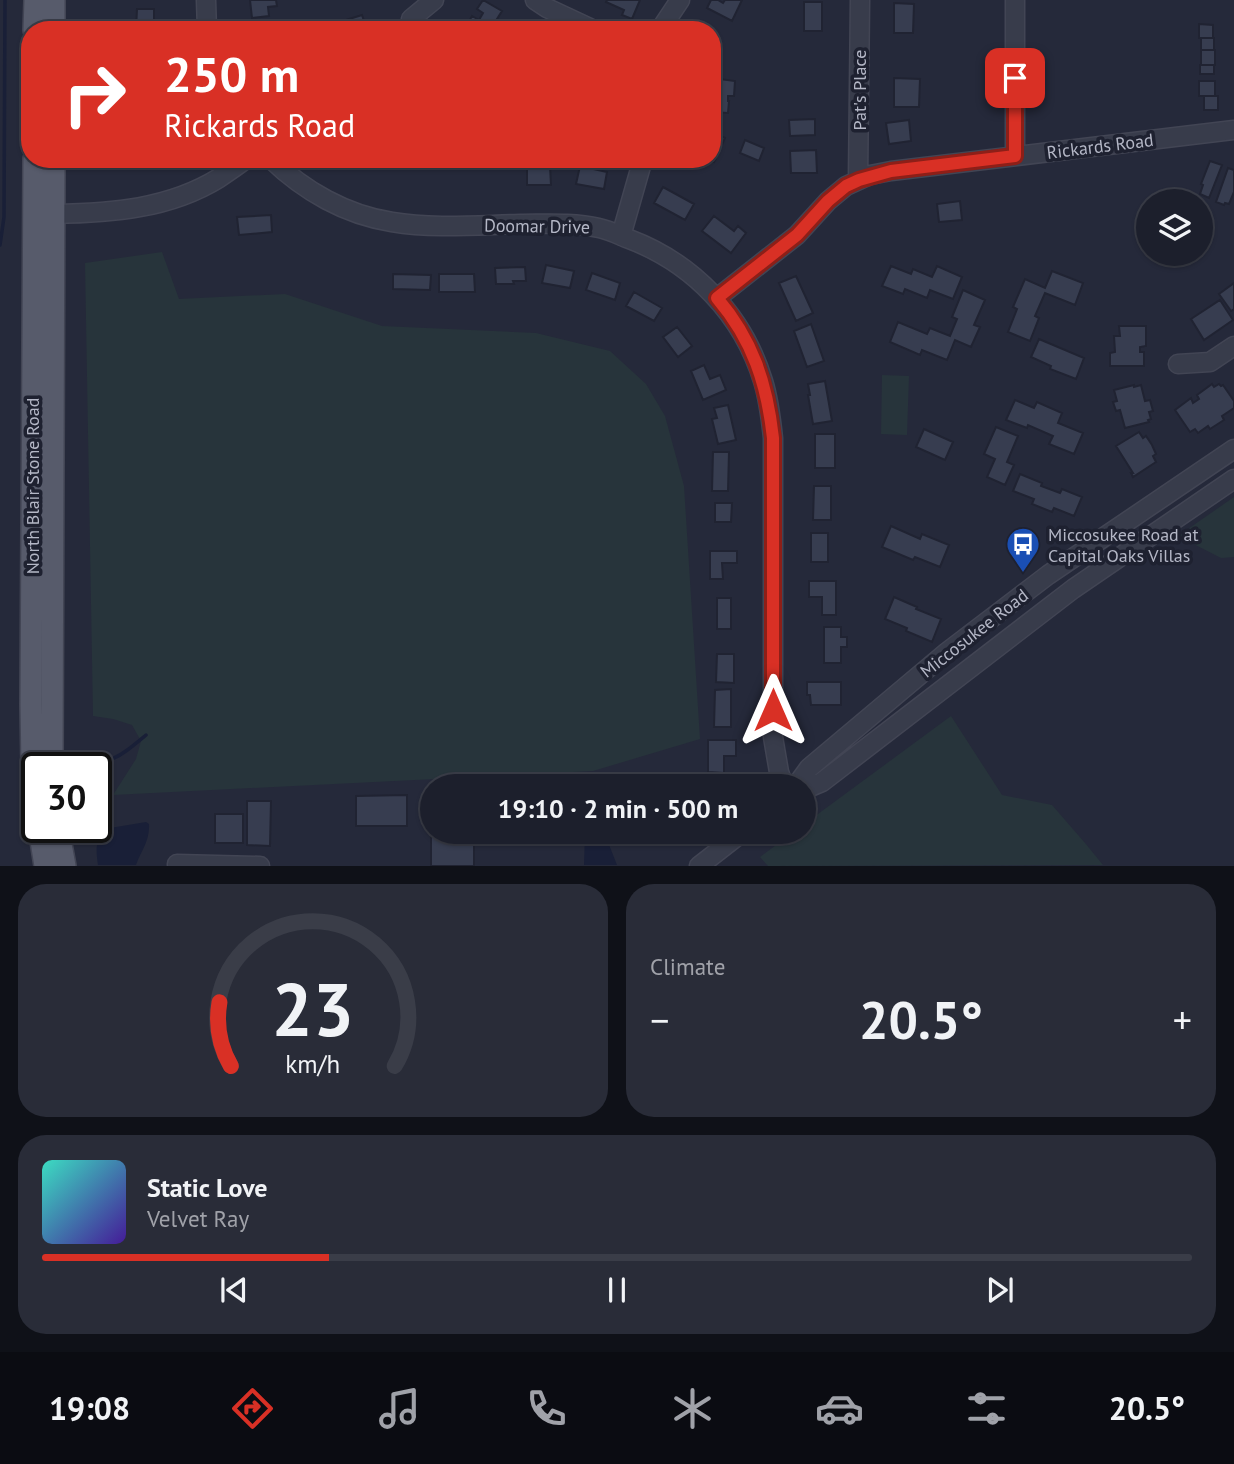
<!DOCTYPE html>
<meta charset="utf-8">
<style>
:root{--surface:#1c1f2c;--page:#292c38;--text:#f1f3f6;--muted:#a0a2a9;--line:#3a3d48;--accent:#d93025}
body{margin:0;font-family:"PT Sans",sans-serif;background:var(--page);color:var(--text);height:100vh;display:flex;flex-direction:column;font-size:26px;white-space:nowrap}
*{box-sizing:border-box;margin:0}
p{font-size:23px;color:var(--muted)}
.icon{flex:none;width:38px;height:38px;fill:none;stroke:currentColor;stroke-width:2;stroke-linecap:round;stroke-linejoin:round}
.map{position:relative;height:866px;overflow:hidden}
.panel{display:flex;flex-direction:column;gap:18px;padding:18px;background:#0f1118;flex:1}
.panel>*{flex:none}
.guide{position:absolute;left:21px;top:21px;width:700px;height:147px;border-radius:28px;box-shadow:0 2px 5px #0004,0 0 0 2px var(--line);background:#d93025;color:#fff;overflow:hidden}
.fabs{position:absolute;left:1136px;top:189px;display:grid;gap:14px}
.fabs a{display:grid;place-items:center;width:77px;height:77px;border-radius:50%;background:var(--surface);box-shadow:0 2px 5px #0004,0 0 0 2px var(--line);font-size:35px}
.speed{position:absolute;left:21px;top:752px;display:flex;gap:14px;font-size:35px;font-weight:700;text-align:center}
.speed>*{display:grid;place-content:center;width:91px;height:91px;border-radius:50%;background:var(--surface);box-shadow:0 2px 5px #0004,0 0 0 2px var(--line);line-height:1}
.speed .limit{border:4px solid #111;border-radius:10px;background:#fff;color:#111}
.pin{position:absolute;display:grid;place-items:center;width:60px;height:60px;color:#fff;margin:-30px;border-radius:14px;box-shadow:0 4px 10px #0006}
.me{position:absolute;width:77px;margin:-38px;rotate:0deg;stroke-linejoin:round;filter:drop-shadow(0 0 5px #0008)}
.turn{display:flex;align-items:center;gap:24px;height:147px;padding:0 28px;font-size:32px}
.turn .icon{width:91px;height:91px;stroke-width:2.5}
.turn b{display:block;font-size:49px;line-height:60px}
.big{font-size:52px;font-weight:600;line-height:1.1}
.panel .card{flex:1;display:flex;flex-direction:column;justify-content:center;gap:10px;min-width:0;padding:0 24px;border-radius:28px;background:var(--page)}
.panel .dial{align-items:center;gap:0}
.dial svg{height:182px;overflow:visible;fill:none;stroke:var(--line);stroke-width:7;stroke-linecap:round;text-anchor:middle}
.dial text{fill:var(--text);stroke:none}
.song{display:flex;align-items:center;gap:21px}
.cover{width:84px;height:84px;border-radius:10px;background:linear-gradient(135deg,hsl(170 70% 55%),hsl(260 70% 35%))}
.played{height:7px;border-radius:4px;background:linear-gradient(90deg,var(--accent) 25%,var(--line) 25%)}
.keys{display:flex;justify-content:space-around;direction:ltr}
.heat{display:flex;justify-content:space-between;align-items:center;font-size:38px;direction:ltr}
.panel .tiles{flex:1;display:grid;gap:18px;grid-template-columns:1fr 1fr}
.card:last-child{grid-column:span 2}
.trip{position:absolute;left:420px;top:774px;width:396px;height:70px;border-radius:35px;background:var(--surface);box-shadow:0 2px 5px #0004,0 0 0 2px var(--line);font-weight:600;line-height:70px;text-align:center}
.tabs{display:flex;height:112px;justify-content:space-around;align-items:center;background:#0b0c12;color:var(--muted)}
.tabs .icon{width:49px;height:49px}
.tabs .current{color:var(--accent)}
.tabs b{font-size:32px;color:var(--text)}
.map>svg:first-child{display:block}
.green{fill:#27343b}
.water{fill:#191f37}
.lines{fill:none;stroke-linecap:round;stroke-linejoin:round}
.stream{stroke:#191f37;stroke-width:3.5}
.building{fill:#373d50;stroke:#202332;stroke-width:2}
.minor-casing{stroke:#424554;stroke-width:21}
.major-casing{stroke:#424554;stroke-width:24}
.minor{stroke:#383c4b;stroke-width:18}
.major{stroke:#575b6b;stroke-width:21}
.route-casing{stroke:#8d1f18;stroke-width:18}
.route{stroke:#d93025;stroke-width:12}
.labels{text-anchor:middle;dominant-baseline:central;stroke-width:7;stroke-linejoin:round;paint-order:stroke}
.street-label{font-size:18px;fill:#b4b7c6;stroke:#1e2130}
.poi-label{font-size:18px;fill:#b4b7c6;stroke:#1e2130;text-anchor:start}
</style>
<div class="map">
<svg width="1234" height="866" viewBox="0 0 1234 866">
<rect width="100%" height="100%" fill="#25293a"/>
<!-- green -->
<path class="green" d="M162 252 179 299 285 294 382 326 536 333 610 351 646 384 665 416 684 486 700 739 593 771 113 795 136 759 141 741 132 725 113 719 93 716 85 263Z
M882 375 909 376 907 435 881 434Z
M1234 497V557L1221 558 1178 536Z
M951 716 1002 795 1052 805 1085 843 1103 865 768 866 760 857 795 831H803V825Z"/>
<!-- water -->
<path class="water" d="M146 822 149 824C150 841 141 851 136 865H98C96 851 95 841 104 829Z
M585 832H604L617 865H584Z"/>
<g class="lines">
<!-- stream -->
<path class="stream" d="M0 245 4 217 5 0
M75 764C113 763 117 759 146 735
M638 783 640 786"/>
</g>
<!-- building -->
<path class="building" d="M250 0H276L277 6 268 7 269 16 252 18Z
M483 0 502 11 490 30H464L472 16 479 20 483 13 477 9Z
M607 0H640L632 19 622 15 624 10 606 2Z
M711 0H718L723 3 725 0H742L732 21 707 8Z
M804 2H822V31H804Z
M894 3 914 4 913 33H894Z
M137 9H154V30H136Z
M362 15 367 30H349L346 20Z
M1199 24 1213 25V38H1199Z
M1201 38H1214V50H1201Z
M1201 50H1215V65H1201Z
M1200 65H1214V74H1200Z
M712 78 735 81 734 96H728V101H729L728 113 712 112 713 100H715L716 94H712Z
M894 78 920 79 919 107H894Z
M1199 81H1215V96H1199Z
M1204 96H1218V110H1204Z
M815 119V135L790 136 789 120Z
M909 120 911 141 889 144 886 123Z
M712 132 725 138 714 162 707 159H712Z
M745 140 764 148 759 161 740 153Z
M816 150 817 173H791L790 151Z
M1210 161 1222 165 1209 198 1200 194 1203 185 1201 184Z
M550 166 551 185H527V167Z
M580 166 607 172 604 189 576 184Z
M1228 168 1234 170V192L1229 204 1225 203 1224 205 1216 202Z
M663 187 694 204 685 220 654 203Z
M960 201 962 220 939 222 937 204Z
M271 215 272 232 239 235 237 217Z
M714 216 734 231 738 226 746 233 731 253 702 231Z
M546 265 574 271 570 288 542 283Z
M891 266 911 274 913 269 932 277 937 266 962 277 953 299 930 290 927 298 905 289 903 294 882 286Z
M525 267 526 281H513L514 284H496L495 268Z
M1052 271 1083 283 1075 305 1045 293 1035 316 1039 318 1030 341 1008 332 1017 309 1013 307 1025 279 1045 288Z
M592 273 620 283 615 300 586 290Z
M393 274 431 275 430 290 393 289Z
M439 274H474L475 292H439Z
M796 276 813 313 796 321 779 283Z
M1234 283V309L1231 311 1219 294Z
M963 290 985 300 974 325 980 327 971 347 955 340 947 360 922 350 920 355 890 342 898 322 927 334 930 328 950 336 957 319 952 317Z
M634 292 662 308 654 321 626 306Z
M1220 300 1233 320 1204 340 1191 319Z
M811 324 824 361 807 367 794 331Z
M1119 326H1146V346L1140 347V352H1144V366H1110V353L1115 352 1114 336H1120Z
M677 327 692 346 678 357 663 337Z
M1039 339 1084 358 1076 379 1050 369 1051 366 1031 357Z
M704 365 710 379 720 375 726 390 703 400 691 371Z
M825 381 832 421 813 424 808 395H810L808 384Z
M1212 384 1214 387 1219 384 1221 386 1223 385 1234 401V408L1222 416 1224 420 1210 429 1208 426 1198 433 1195 429 1190 432 1175 410 1191 398 1193 403 1199 399 1197 395Z
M1134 385V387L1141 385 1145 401 1150 400 1153 411 1149 412 1151 419 1148 420 1149 422 1125 428 1120 410 1116 411 1113 402 1117 401 1114 390Z
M1015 400 1034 408 1037 402 1062 413 1058 423 1083 433 1074 454 1049 444 1053 436 1028 425 1027 428 1006 420Z
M728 405 736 440 718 444 712 419 717 418 714 408Z
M996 427 1018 436 1007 462 1014 465 1005 485 987 477 995 459 984 454Z
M924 429 953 442 945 460 916 447Z
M1139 432 1143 438 1146 436 1152 445 1156 454 1153 456 1156 462 1133 477 1131 473H1133L1116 446Z
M815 434H835V468H815Z
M713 452H729L728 491H712Z
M1020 474 1042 483 1041 486 1060 493 1062 489 1082 497 1074 516 1054 508 1052 512 1032 504 1034 499 1013 491Z
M814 486H831V520H813Z
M715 503H732L731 522H715Z
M891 526 920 539 922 534 949 545 940 567 915 557 913 560 882 547Z
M811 533H828V562H811Z
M710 551H737V563H722L723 579H710Z
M809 581H836V615H822V597H809Z
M894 597 917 607 916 609 941 619 932 642 906 631 907 628 885 619Z
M717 598H731V629H717Z
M824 627H841V637H847V647H841V663H824Z
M717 654H734V683L716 682Z
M807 682H841V705H811L810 695H807Z
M731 689V727H714L715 690Z
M708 740H736V756H724V773L708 772Z
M407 795V826H356V796Z
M247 801H271L270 846 247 845Z
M215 814H243V843H215Z
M431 822H432V831H474V866H431Z"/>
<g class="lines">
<defs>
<path id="minor" d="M206 0 207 30
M535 0 547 8 594 30
M1015 0V156
M411 19 434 0
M660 30 680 0
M271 159C304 191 346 215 392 222 433 229 478 225 520 224 546 224 573 222 599 228 609 230 619 235 629 239 693 263 743 315 763 381 769 400 771 419 773 438V737L779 772 784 786
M858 180 860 0
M54 214C111 213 169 209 219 178 228 172 237 166 246 159
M621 236 643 159
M717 298 797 235 828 201 846 186 870 175 891 171 1234 130
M1178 364 1210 362 1234 346
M796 786 809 768 947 652 1048 575 1234 449
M803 790 822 782 1073 589 1234 479
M177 864 260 866
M699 866 744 831"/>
<path id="major" d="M34 30 35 0
M54 30V0
M34 159 31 705 32 766 37 813
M52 768 54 159
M39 828 45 866
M58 828 65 866"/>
</defs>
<!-- minor casing -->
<use href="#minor" class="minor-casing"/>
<!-- major casing -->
<use href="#major" class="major-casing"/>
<!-- minor -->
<use href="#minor" class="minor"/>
<!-- major -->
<use href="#major" class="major"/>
</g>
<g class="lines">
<defs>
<path id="route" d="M773 710V438C767 384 753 340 717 298L797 235 828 201 846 186 859 180 891 171 1015 156V78"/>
</defs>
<!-- route casing -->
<use href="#route" class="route-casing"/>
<!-- route -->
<use href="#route" class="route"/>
</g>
<!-- icons -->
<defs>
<symbol id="bus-pin" viewBox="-11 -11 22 30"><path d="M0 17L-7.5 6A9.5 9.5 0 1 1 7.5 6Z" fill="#1a4fb4" stroke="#1e2130"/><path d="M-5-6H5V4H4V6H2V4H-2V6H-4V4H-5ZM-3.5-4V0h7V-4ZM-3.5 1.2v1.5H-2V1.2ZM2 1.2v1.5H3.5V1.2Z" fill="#fff"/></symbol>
</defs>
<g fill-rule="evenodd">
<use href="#bus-pin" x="1004" y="525" width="38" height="52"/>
</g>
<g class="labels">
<!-- street labels -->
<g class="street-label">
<text transform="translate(859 90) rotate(-90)">Pat's Place</text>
<text transform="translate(1100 146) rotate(-7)">Rickards Road</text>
<text transform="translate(537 226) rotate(1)">Doomar Drive</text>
<text transform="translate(32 486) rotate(-90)">North Blair Stone Road</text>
<text transform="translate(974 633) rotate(-38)">Miccosukee Road</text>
</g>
<!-- poi labels -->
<g class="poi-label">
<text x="1048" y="534">Miccosukee Road at<tspan x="1048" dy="21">Capital Oaks Villas</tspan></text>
</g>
</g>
</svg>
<div class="fabs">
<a><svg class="icon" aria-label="layers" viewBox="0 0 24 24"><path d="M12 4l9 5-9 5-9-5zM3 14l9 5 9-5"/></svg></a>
</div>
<div class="speed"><div class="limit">30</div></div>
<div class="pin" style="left:1015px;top:78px;background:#d93025"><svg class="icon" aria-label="arrive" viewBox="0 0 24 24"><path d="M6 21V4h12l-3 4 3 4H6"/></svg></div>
<svg class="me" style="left:773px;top:710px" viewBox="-20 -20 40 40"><path d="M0-17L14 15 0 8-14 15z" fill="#d93025" stroke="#fff" stroke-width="4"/></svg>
<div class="trip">19:10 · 2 min · 500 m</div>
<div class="guide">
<div class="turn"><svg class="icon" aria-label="right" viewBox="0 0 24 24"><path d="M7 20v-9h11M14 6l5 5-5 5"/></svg><div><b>250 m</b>Rickards Road</div></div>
</div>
</div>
<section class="panel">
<div class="tiles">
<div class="card dial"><svg viewBox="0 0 100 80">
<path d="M14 69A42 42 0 1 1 86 69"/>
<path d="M14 69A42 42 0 0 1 9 41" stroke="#d93025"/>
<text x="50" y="56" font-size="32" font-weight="700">23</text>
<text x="50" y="72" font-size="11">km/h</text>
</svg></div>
<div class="card"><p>Climate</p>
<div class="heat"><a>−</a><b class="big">20.5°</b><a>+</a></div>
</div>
<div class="card">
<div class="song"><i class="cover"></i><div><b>Static Love</b><p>Velvet Ray</p></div></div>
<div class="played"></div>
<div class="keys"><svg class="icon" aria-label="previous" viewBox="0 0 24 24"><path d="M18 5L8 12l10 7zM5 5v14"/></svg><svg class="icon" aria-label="pause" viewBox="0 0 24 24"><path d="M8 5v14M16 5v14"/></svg><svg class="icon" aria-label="next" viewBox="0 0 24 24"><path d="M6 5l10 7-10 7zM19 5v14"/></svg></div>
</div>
</div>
</section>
<nav class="tabs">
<b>19:08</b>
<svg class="icon current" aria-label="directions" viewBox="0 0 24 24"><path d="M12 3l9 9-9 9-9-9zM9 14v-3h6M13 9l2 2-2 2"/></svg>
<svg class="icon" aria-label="music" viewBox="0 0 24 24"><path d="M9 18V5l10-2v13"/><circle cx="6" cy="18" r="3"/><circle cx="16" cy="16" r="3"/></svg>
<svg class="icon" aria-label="phone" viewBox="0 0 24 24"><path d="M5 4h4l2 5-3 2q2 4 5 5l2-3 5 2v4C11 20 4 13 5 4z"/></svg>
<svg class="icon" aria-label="climate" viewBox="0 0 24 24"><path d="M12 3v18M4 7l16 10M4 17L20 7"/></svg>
<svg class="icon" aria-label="car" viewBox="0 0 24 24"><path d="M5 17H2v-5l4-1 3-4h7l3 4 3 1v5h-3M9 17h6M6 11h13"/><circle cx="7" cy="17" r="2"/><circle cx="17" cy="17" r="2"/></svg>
<svg class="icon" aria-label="filters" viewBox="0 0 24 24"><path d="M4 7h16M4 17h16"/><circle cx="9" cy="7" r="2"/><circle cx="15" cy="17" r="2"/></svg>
<b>20.5°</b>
</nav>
